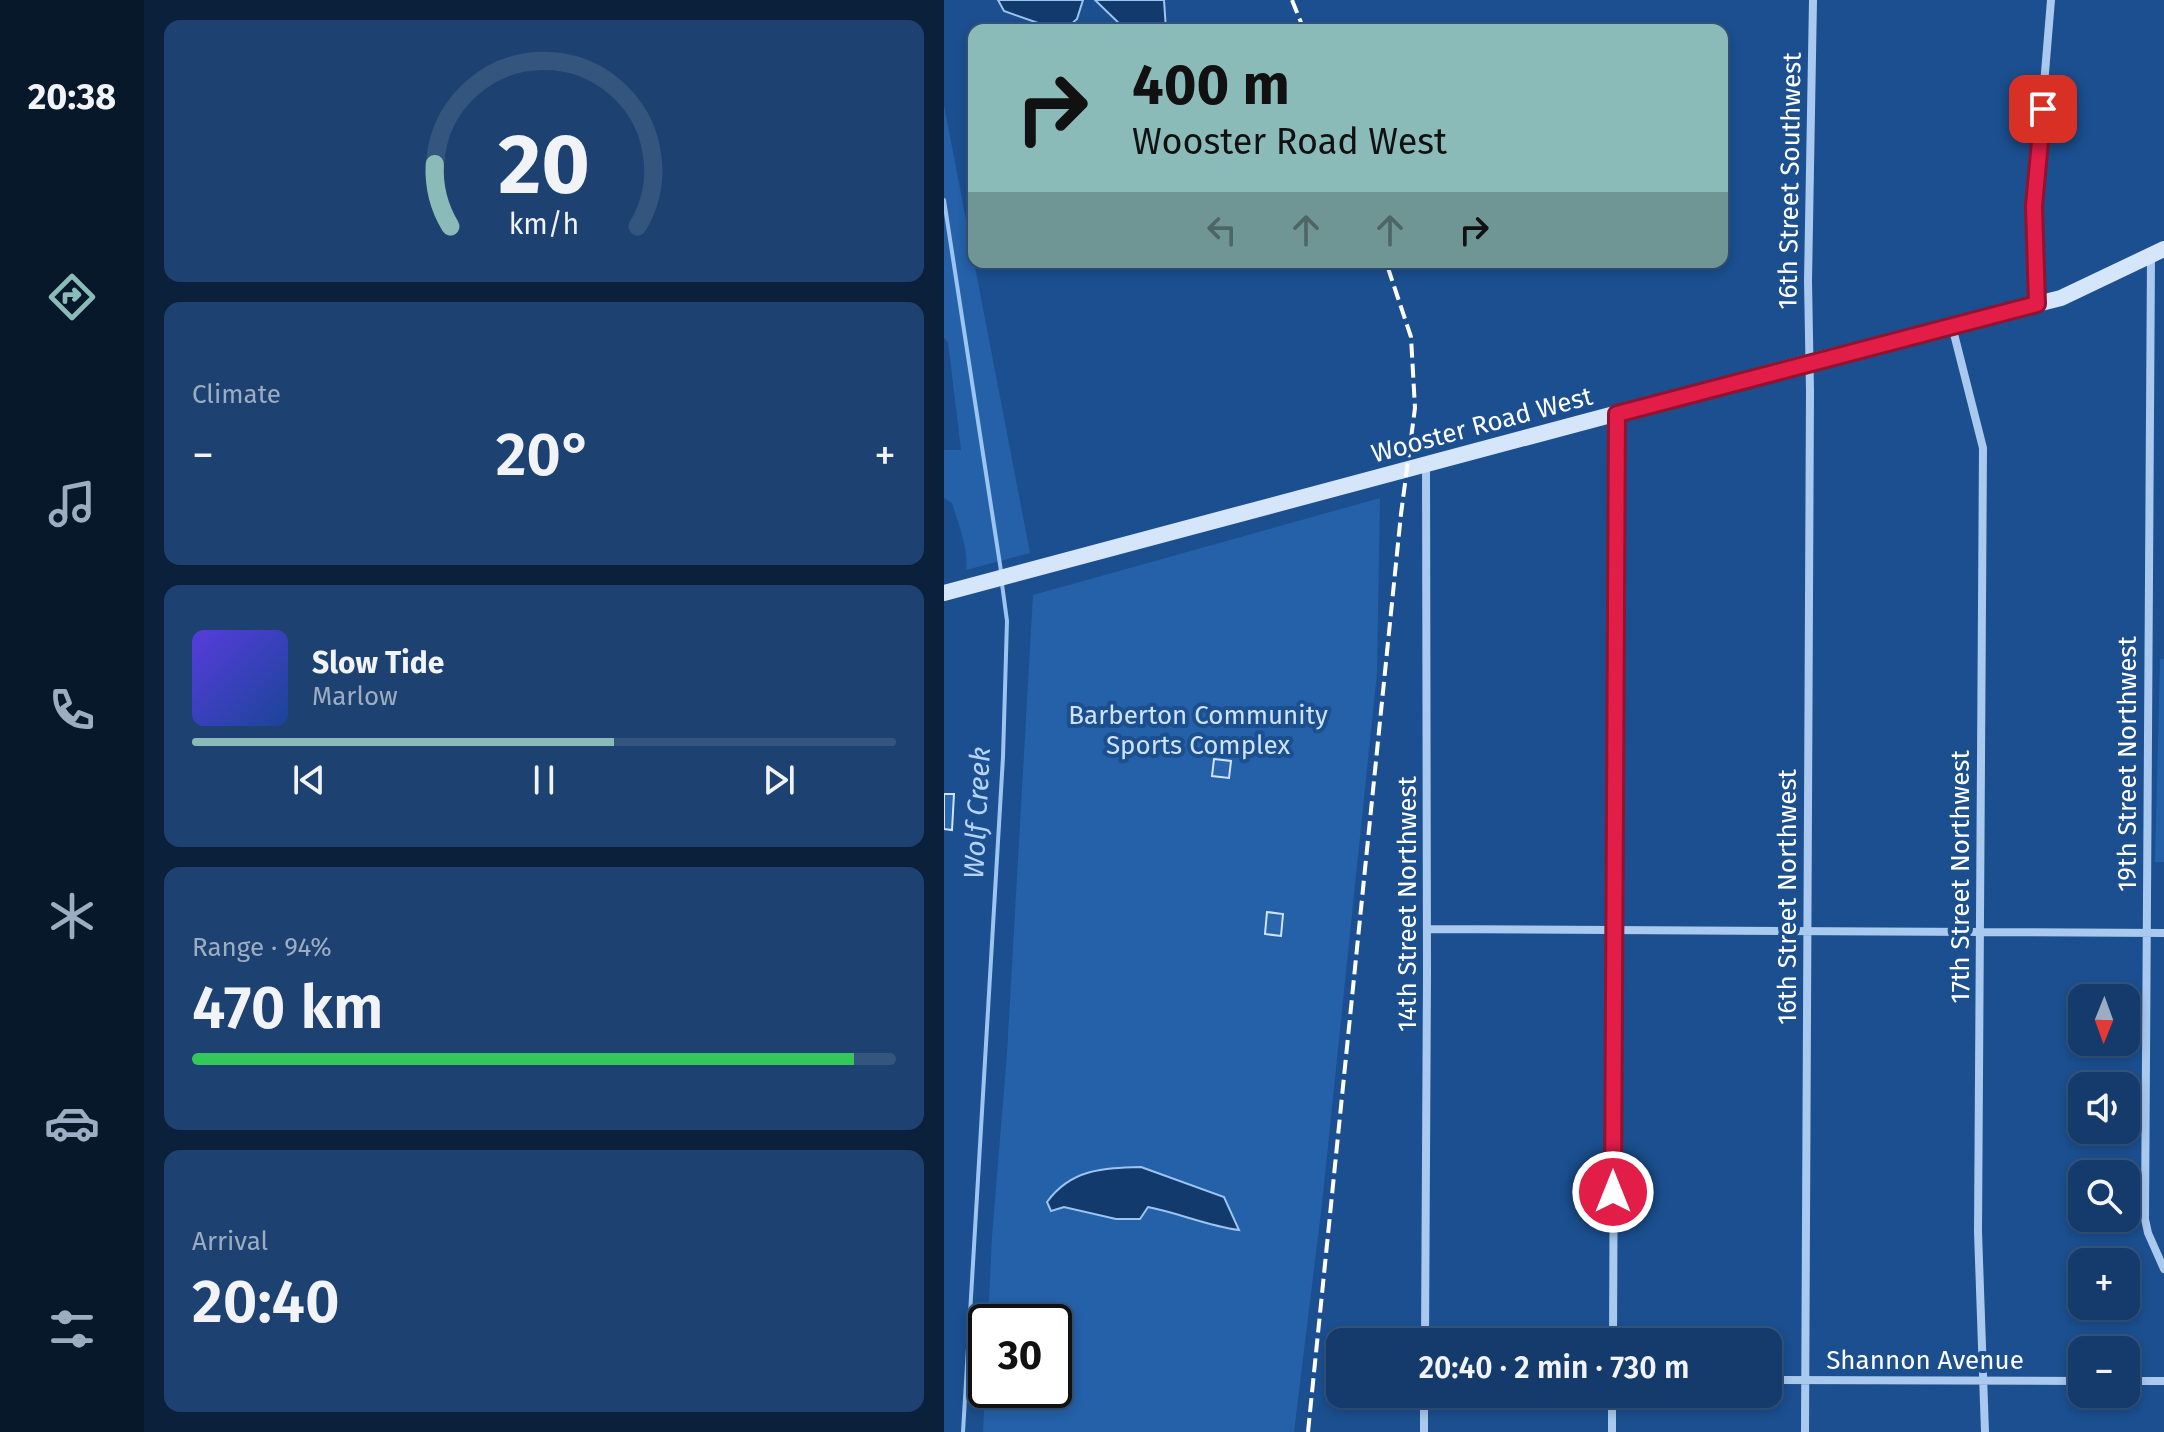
<!DOCTYPE html>
<meta charset="utf-8">
<style>
:root{--surface:#143b6b;--page:#1d4271;--text:#f1f3f6;--muted:#9dadc1;--line:#33557e;--accent:#8bbbb9}
body{margin:0;font-family:"Fira Sans",sans-serif;background:var(--page);color:var(--text);height:100vh;display:flex;flex-direction:column;font-size:30px;white-space:nowrap}
*{box-sizing:border-box;margin:0}
p{font-size:26px;color:var(--muted)}
.icon{flex:none;width:44px;height:44px;fill:none;stroke:currentColor;stroke-width:2;stroke-linecap:round;stroke-linejoin:round}
.map{position:relative;flex:1;overflow:hidden}
.sheet{display:flex;flex-direction:column;gap:20px;padding:20px;background:#0b203b;width:800px}
.sheet>*{flex:none}
.guide{position:absolute;left:24px;top:24px;width:760px;height:244px;border-radius:16px;box-shadow:0 4px 12px #0003,0 0 0 2px var(--line);background:#8bbbb9;color:#111;overflow:hidden}
.needle{width:52px;rotate:181deg}
.buttons{position:absolute;left:1124px;top:984px;display:grid;gap:16px}
.buttons a{display:grid;place-items:center;width:72px;height:72px;border-radius:16px;background:var(--surface);box-shadow:0 4px 12px #0003,0 0 0 2px var(--line);font-size:40px}
.speed{position:absolute;left:24px;top:1304px;display:flex;gap:16px;font-size:40px;font-weight:700;text-align:center}
.speed>*{display:grid;place-content:center;width:104px;height:104px;border-radius:50%;background:var(--surface);box-shadow:0 4px 12px #0003,0 0 0 2px var(--line);line-height:1}
.speed .limit{border:4px solid #111;border-radius:12px;background:#fff;color:#111}
.pin{position:absolute;display:grid;place-items:center;width:68px;height:68px;color:#fff;margin:-34px;border-radius:16px;box-shadow:0 4px 12px #0006}
.me{position:absolute;width:88px;margin:-44px;rotate:0deg;stroke-linejoin:round;filter:drop-shadow(0 0 6px #0008)}
.turn{display:flex;align-items:center;gap:28px;height:168px;padding:0 32px;font-size:36px}
.turn .icon{width:104px;height:104px;stroke-width:2.5}
.turn b{display:block;font-size:56px;line-height:68px}
.lanes{display:flex;align-items:center;height:76px;padding:0 32px;background:#0003;justify-content:center;gap:40px;direction:ltr}
.lanes .off{opacity:.35}
.big{font-size:60px;font-weight:600;line-height:1.1}
.sheet .tile{flex:1;display:flex;flex-direction:column;justify-content:center;gap:12px;min-width:0;padding:0 28px;border-radius:16px;background:var(--page)}
.sheet .dial{align-items:center;gap:0}
.dial svg{height:208px;overflow:visible;fill:none;stroke:var(--line);stroke-width:7;stroke-linecap:round;text-anchor:middle}
.dial text{fill:var(--text);stroke:none}
.song{display:flex;align-items:center;gap:24px}
.cover{width:96px;height:96px;border-radius:12px;background:linear-gradient(135deg,hsl(250 70% 55%),hsl(220 70% 35%))}
.played{height:8px;border-radius:4px;background:linear-gradient(90deg,var(--accent) 60%,var(--line) 60%)}
.keys{display:flex;justify-content:space-around;direction:ltr}
.heat{display:flex;justify-content:space-between;align-items:center;font-size:44px;direction:ltr}
.charge{height:12px;border-radius:6px;background:linear-gradient(90deg,#34c759 94%,var(--line) 0)}
.trip{position:absolute;left:382px;top:1328px;width:456px;height:80px;border-radius:16px;background:var(--surface);box-shadow:0 4px 12px #0003,0 0 0 2px var(--line);font-weight:600;line-height:80px;text-align:center}
main{display:flex;flex:1;min-height:0}
.dock{display:flex;flex-direction:column;width:144px;justify-content:space-around;align-items:center;background:#08182b;color:var(--muted)}
.dock .icon{width:56px;height:56px}
.dock .on{color:var(--accent)}
.dock b{font-size:36px;color:var(--text)}
.map>svg:first-child{display:block}
.green{fill:#2461a8}
.water{fill:#123a6d;stroke:#9cc4f0;stroke-width:2}
.lines{fill:none;stroke-linecap:round;stroke-linejoin:round}
.stream{stroke:#9cc4f0;stroke-width:4}
.building{fill:#2a66ad;stroke:#cfe3fa;stroke-width:2}
.minor{stroke:#a9c9ee;stroke-width:8}
.secondary{stroke:#d6e6fa;stroke-width:16}
.rail{stroke:#fff;stroke-width:4;stroke-dasharray:14 6;stroke-linecap:butt}
.route-casing{stroke:#92132f;stroke-width:20}
.route{stroke:#e11d48;stroke-width:14}
.labels{text-anchor:middle;dominant-baseline:central;stroke-width:8;stroke-linejoin:round;paint-order:stroke}
.street-label{font-size:26px;fill:#fff;stroke:#1b4f8f}
.park-label{font-size:26px;fill:#cfe3fa;stroke:#1b4f8f}
.water-label{font-size:28px;font-style:italic;fill:#b5d3f5;stroke:#1b4f8f}
</style>
<main>
<nav class="dock">
<b>20:38</b>
<svg class="icon on" aria-label="directions" viewBox="0 0 24 24"><path d="M12 3l9 9-9 9-9-9zM9 14v-3h6M13 9l2 2-2 2"/></svg>
<svg class="icon" aria-label="music" viewBox="0 0 24 24"><path d="M9 18V5l10-2v13"/><circle cx="6" cy="18" r="3"/><circle cx="16" cy="16" r="3"/></svg>
<svg class="icon" aria-label="phone" viewBox="0 0 24 24"><path d="M5 4h4l2 5-3 2q2 4 5 5l2-3 5 2v4C11 20 4 13 5 4z"/></svg>
<svg class="icon" aria-label="climate" viewBox="0 0 24 24"><path d="M12 3v18M4 7l16 10M4 17L20 7"/></svg>
<svg class="icon" aria-label="car" viewBox="0 0 24 24"><path d="M5 17H2v-5l4-1 3-4h7l3 4 3 1v5h-3M9 17h6M6 11h13"/><circle cx="7" cy="17" r="2"/><circle cx="17" cy="17" r="2"/></svg>
<svg class="icon" aria-label="filters" viewBox="0 0 24 24"><path d="M4 7h16M4 17h16"/><circle cx="9" cy="7" r="2"/><circle cx="15" cy="17" r="2"/></svg>
</nav>
<section class="sheet">
<div class="tile dial"><svg viewBox="0 0 100 80">
<path d="M14 69A42 42 0 1 1 86 69"/>
<path d="M14 69A42 42 0 0 1 8 45" stroke="#8bbbb9"/>
<text x="50" y="56" font-size="32" font-weight="700">20</text>
<text x="50" y="72" font-size="11">km/h</text>
</svg></div>
<div class="tile"><p>Climate</p>
<div class="heat"><a>−</a><b class="big">20°</b><a>+</a></div>
</div>
<div class="tile">
<div class="song"><i class="cover"></i><div><b>Slow Tide</b><p>Marlow</p></div></div>
<div class="played"></div>
<div class="keys"><svg class="icon" aria-label="previous" viewBox="0 0 24 24"><path d="M18 5L8 12l10 7zM5 5v14"/></svg><svg class="icon" aria-label="pause" viewBox="0 0 24 24"><path d="M8 5v14M16 5v14"/></svg><svg class="icon" aria-label="next" viewBox="0 0 24 24"><path d="M6 5l10 7-10 7zM19 5v14"/></svg></div>
</div>
<div class="tile"><p>Range · 94%</p><b class="big">470 km</b><div class="charge"></div></div>
<div class="tile"><p>Arrival</p><b class="big">20:40</b></div>
</section>
<div class="map">
<svg width="1220" height="1432" viewBox="0 0 1220 1432">
<rect width="100%" height="100%" fill="#1b4f8f"/>
<!-- green -->
<path class="green" d="M0 105 86 553 22 570C25 550 14 523 8 503L0 498V450H17L4 342 0 338Z
M436 498 433 673 378 1204 350 1432H39L42 1365V1390H110V1322H44L48 1236 63 1053 89 595Z
M1216 659H1220V862H1211Z"/>
<!-- water -->
<path class="water" d="M54 0H139L133 19 124 27 94 23 60 11Z
M151 0H220L222 30H182Z
M197 1167 280 1197 295 1230C264 1226 235 1213 204 1207L196 1219H172L120 1207 107 1211 103 1202C127 1169 159 1168 197 1167Z"/>
<g class="lines">
<!-- stream -->
<path class="stream" d="M0 200 57 571
M19 1432 59 757 63 621 58 584"/>
</g>
<!-- building -->
<path class="building" d="M270 759 287 761 285 778 268 776Z
M0 794H10L8 830 0 829Z
M323 912 339 914 337 936 321 934Z"/>
<g class="lines">
<!-- minor -->
<path class="minor" d="M1207 256 1201 1219 1204 1233 1220 1269
M1093 304 1090 206 1107 0
M1008 326 1039 448 1034 1232 1041 1432
M483 929 1220 933
M481 1342 483 972 482 465
M669 1342 673 414
M824 1380 1138 1381
M1182 1381H1220
M480 1432V1394
M668 1432V1394
M861 1432 866 391 864 281 869 0"/>
<!-- secondary -->
<path class="secondary" d="M0 593 865 362 1117 298 1220 249"/>
<!-- rail -->
<path class="rail" d="M348 0 360 30
M364 1432 457 514 471 408 467 337 442 262"/>
</g>
<g class="lines">
<defs>
<path id="route" d="M669 1192 673 414 1093 304 1090 206 1099 109"/>
</defs>
<!-- route casing -->
<use href="#route" class="route-casing"/>
<!-- route -->
<use href="#route" class="route"/>
</g>
<g class="labels">
<!-- street labels -->
<g class="street-label">
<text transform="translate(846 181) rotate(-89)">16th Street Southwest</text>
<text transform="translate(538 425) rotate(-15)">Wooster Road West</text>
<text transform="translate(1183 764) rotate(-90)">19th Street Northwest</text>
<text transform="translate(1016 877) rotate(-90)">17th Street Northwest</text>
<text transform="translate(843 897) rotate(-90)">16th Street Northwest</text>
<text transform="translate(463 904) rotate(-90)">14th Street Northwest</text>
<text x="981" y="1360">Shannon Avenue</text>
</g>
<!-- park labels -->
<g class="park-label">
<text x="254" y="715">Barberton Community<tspan x="254" dy="30">Sports Complex</tspan></text>
</g>
<!-- water labels -->
<g class="water-label">
<text transform="translate(33 813) rotate(-87)">Wolf Creek</text>
</g>
</g>
</svg>
<div class="buttons">
<a><svg class="needle" viewBox="-14 -14 28 28"><path d="M0-13l5 13h-10z" fill="#e53935"/><path d="M0 13l5-13h-10z" fill="#9dadc1"/></svg></a>
<a><svg class="icon" aria-label="sound" viewBox="0 0 24 24"><path d="M4 9h4l5-4v14l-5-4H4zM17 9q2 3 0 6"/></svg></a>
<a><svg class="icon" aria-label="search" viewBox="0 0 24 24"><circle cx="10" cy="10" r="6"/><path d="M15 15l6 6"/></svg></a>
<a>+</a>
<a>−</a>
</div>
<div class="speed"><div class="limit">30</div></div>
<div class="pin" style="left:1099px;top:109px;background:#d93025"><svg class="icon" aria-label="arrive" viewBox="0 0 24 24"><path d="M6 21V4h12l-3 4 3 4H6"/></svg></div>
<svg class="me" style="left:669px;top:1192px" viewBox="-20 -20 40 40"><circle r="17" fill="#e11d48" stroke="#fff" stroke-width="3"/><path d="M0-11L8 9 0 5-8 9z" fill="#fff"/></svg>
<div class="trip">20:40 · 2 min · 730 m</div>
<div class="guide">
<div class="turn"><svg class="icon" aria-label="right" viewBox="0 0 24 24"><path d="M7 20v-9h11M14 6l5 5-5 5"/></svg><div><b>400 m</b>Wooster Road West</div></div>
<div class="lanes"><svg class="icon off" aria-label="left" viewBox="0 0 24 24"><path d="M17 20v-9H6M10 6l-5 5 5 5"/></svg><svg class="icon off" aria-label="ahead" viewBox="0 0 24 24"><path d="M12 20V5M6 11l6-6 6 6"/></svg><svg class="icon off" aria-label="ahead" viewBox="0 0 24 24"><path d="M12 20V5M6 11l6-6 6 6"/></svg><svg class="icon" aria-label="right" viewBox="0 0 24 24"><path d="M7 20v-9h11M14 6l5 5-5 5"/></svg></div>
</div>
</div>
</main>
